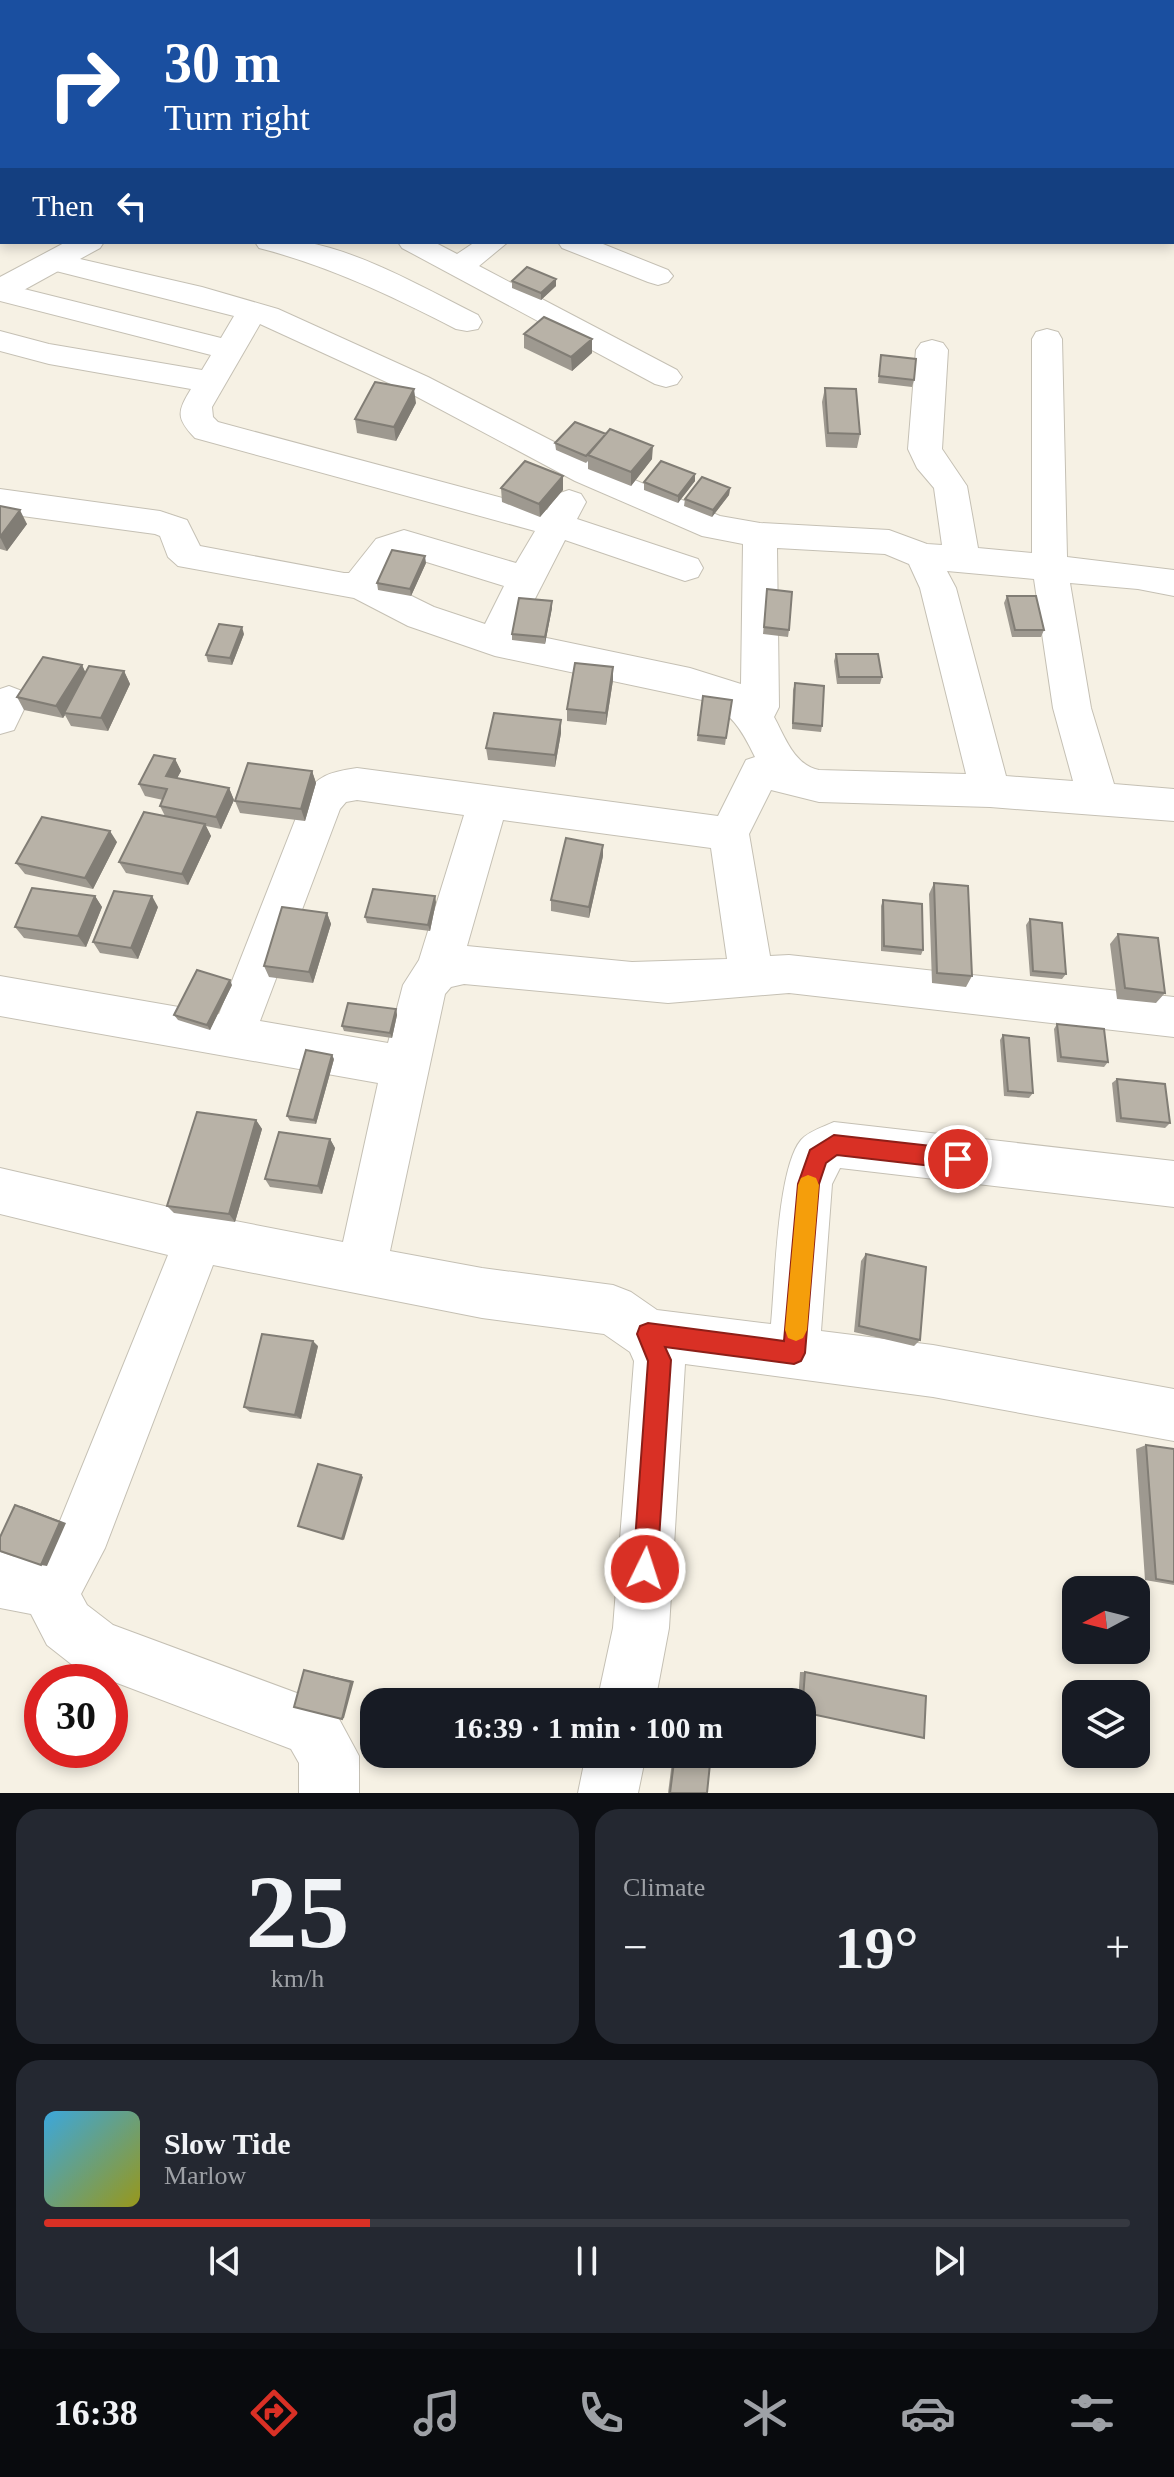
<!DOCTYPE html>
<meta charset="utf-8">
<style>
:root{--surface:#171b24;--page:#242831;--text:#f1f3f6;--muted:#9ea1a6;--line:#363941;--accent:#d93025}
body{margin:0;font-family:"Times New Roman",serif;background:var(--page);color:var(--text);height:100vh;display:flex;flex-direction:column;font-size:30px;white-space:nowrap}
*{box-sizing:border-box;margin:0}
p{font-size:26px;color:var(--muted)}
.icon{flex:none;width:44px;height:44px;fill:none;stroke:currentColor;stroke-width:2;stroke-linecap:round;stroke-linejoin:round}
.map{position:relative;height:1793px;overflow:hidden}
.side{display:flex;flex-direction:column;gap:16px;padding:16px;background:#0d0f14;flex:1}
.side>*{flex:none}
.guide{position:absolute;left:0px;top:0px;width:1174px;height:244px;box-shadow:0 4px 12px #0003;background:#1a4fa0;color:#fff;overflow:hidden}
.needle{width:52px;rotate:263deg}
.buttons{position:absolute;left:1062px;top:1576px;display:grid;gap:16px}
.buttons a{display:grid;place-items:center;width:88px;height:88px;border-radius:16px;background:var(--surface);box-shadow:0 4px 12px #0003;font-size:40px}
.speed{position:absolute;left:24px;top:1664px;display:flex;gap:16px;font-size:40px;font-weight:700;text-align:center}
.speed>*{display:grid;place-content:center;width:104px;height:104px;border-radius:50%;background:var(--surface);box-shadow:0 4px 12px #0003;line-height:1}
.speed .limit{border:12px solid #d22;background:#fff;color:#111}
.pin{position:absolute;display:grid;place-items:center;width:68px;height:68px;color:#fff;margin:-34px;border:4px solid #fff;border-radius:50%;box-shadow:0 2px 8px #0007}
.me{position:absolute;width:88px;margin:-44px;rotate:4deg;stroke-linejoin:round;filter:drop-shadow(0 0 6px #0008)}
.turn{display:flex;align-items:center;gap:28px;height:168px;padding:0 32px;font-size:36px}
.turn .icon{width:104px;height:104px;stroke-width:2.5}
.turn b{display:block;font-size:56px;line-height:68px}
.then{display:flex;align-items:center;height:76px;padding:0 32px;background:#0003;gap:16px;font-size:30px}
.big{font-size:60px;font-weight:700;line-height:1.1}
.side .widget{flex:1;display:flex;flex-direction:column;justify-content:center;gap:12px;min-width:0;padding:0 28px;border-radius:24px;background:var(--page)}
.side .dial{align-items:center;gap:0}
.dial b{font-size:104px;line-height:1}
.song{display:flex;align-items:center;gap:24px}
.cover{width:96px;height:96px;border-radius:12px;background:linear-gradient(135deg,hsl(200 70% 55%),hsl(60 70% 35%))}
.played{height:8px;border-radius:4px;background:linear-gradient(90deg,var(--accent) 30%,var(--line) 30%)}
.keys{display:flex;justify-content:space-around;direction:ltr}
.heat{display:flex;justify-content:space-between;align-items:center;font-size:44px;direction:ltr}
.side .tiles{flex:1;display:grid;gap:16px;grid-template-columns:1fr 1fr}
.widget:last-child{grid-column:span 2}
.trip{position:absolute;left:360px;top:1688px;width:456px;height:80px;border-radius:24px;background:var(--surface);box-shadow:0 4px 12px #0003;font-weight:700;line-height:80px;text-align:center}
.dock{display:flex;height:128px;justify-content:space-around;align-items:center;background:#090b0e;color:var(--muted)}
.dock .icon{width:56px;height:56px}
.dock .active{color:var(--accent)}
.dock b{font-size:36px;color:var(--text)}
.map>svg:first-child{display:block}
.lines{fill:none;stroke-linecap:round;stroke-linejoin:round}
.minor-casing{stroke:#c5c0b4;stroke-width:2}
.tertiary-casing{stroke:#c5c0b4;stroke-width:2}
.minor{fill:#fff;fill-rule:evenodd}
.tertiary{fill:#fff;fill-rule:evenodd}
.wall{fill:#9e9990}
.shaded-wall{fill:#817d75}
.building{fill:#b8b2a7;stroke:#817d75;stroke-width:2}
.route{fill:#d93025;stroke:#8d1f18;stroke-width:2}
.slow{fill:#f59e0b}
</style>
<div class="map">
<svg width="1174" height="1793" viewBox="0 0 1174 1793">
<rect width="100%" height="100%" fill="#f6f1e4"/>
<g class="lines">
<defs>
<path id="minor" d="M1021 0H1045L1046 2H1022Z
M2 111V127L0 128V112Z
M255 242C271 242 289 240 305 242 362 252 426 289 478 315L482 322 478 329 467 331 456 329C392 296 329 266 259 248Z
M398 242H434L457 254 475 242H508L479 266 677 370 682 377 677 384 666 387 655 384 402 248Z
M558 242H598L668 270 673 276 668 282 658 285 648 282 562 248Z
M54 253 202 287 278 309 428 377 599 465 720 516 760 523 889 530 927 544 942 545 934 488 917 468 908 449 916 350 921 343 932 340 943 343 948 350 942 449 967 486 978 548 1032 553V339L1036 332 1047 329 1058 332 1062 339 1067 557 1174 570V596L1138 589 1070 583 1091 708 1114 784 1174 789V821L990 807 819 802 771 790 749 834 770 956 789 955 1174 997V1037L789 993 668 1003 464 984 451 987 445 994 390 1251 482 1268 613 1285 631 1292 657 1310 771 1324C775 1285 777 1168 801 1140 809 1131 823 1127 834 1122L1174 1161V1207L840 1168 832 1184 821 1331 933 1345 1174 1389V1441L933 1397 685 1364 669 1628 655 1702H597L613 1628 634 1361 630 1352 604 1334 482 1318 213 1265 105 1548 81 1594 87 1605 113 1625 332 1706 359 1756V1793H299V1763L291 1749 75 1667 47 1645 31 1614 0 1608V1552L15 1557H39L51 1543 168 1255 0 1214V1168L199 1214 343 1242 378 1083 0 1016V976L219 1014 303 800C315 775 331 772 357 768L718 816 746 760 755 757C742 730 731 711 702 700L495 656 408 626 354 598 178 566 168 557 160 536 155 534 0 513V489L160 511 187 520 200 546 344 573H349L376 539 404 530 516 563 535 531 195 438C176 418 177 412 191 389L49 364 0 351V331L49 344 202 370 211 355 0 301V283L221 338 234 316 44 268 39 262 44 256ZM260 324 406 391 575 481 702 536 743 544 741 684 690 668 518 632 565 540 685 581 698 577 703 568 698 559 577 519 586 502 581 494 569 490 557 494 547 510 218 422 213 417 212 407ZM777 548 885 554 909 564 920 588 966 774 819 770C794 765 785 737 774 717L779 707ZM404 555 504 586 485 624 434 607 381 581 395 561ZM947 571 1034 579 1053 708 1073 781 1006 776 956 588ZM357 800 464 815 419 960 403 985 388 1043 260 1021 340 809 346 802ZM503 820 711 848 727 959 632 962 467 946Z
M9 686 22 691 28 701 14 730 0 734V689Z
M586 1754H646L638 1793H578Z"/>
<path id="tertiary" d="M93 0H119L91 2Z
M66 242H104L100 248 11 297 0 299V277Z"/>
</defs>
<!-- minor casing -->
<use href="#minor" class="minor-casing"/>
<!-- tertiary casing -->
<use href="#tertiary" class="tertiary-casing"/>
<!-- minor -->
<use href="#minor" class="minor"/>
<!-- tertiary -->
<use href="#tertiary" class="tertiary"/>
</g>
<!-- wall -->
<path class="wall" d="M0 0H44L45 2H2V18H0Z
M556 279V286L541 300 512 288V281Z
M524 334 592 339V353L572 371 524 348Z
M881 355 914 380 912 387 878 383Z
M825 388 860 434 857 448 826 447 822 402Z
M416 403 396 441 357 433 355 419Z
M606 434 652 459 631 486 588 469V461L586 463 556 450 555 443Z
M695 481 678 503 644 490V482Z
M501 488 563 490 540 517 502 502Z
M730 488 729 495 712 517 684 506 685 499Z
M0 506 27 524 7 551 0 549Z
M426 563 411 596 378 590 377 583Z
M767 589 789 630 788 637 763 634Z
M1007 596 1044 630 1041 637H1012L1004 603Z
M552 608 545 644 512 640V634Z
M244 634 232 665 208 662 206 655Z
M836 654 882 677 880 684H837L834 661Z
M82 665 85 672 124 671 130 684 108 731 71 726 65 715 63 718 24 710 17 697Z
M613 680 606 725 567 721V709Z
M795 683 822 726 821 732 792 729 793 690Z
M703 696 726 738 725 745 697 741Z
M561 720V733L555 767 488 760 486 748Z
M175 759 181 771 177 778 229 788 234 800 221 829 206 826 211 836 188 885 126 873 119 862 165 816 160 806 163 800 145 796 139 784Z
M312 771 316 783 305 821 240 813 235 801Z
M117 842 93 889 25 874 16 863Z
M603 856 589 918 551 911V900Z
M934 883 972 976 966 987 932 983 929 894Z
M95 896 102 907 86 947 24 938 15 927Z
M883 900 923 950 921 955 881 951V906Z
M436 902 430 931 367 923 365 917Z
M158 907 138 959 100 953 93 942Z
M327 913 331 924 313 983 269 977 264 966Z
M1030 919 1066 974 1062 979 1030 976 1026 925Z
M1118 934 1165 993 1156 1003 1117 999 1110 944Z
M232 985 210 1030 178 1020 174 1015Z
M396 1009 397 1015 392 1038 344 1031 342 1026Z
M1057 1024 1108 1062 1104 1067 1057 1062 1054 1029Z
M1003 1035 1033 1093 1029 1098 1004 1096 1000 1040Z
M334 1059 316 1124 290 1121 287 1116Z
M1117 1079 1170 1123 1165 1128 1116 1122 1112 1083Z
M256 1120 262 1129 235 1222 174 1213 167 1206Z
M330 1139 335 1148 322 1194 270 1187 265 1179Z
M866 1254 920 1340 914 1346 854 1332 861 1261Z
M318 1346 301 1419 250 1412 244 1407Z
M1146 1445 1174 1449V1585L1145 1580 1136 1449Z
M800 1672H805L802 1712V1702H798Z
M673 1754H711L707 1793H668Z"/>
<!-- shaded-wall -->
<path class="shaded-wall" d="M32 0H44L45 2H30Z
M556 279V286L541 300V293Z
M592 339V353L572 371 571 357Z
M414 389 416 403 396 441 394 427Z
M653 446 652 459 631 486V472Z
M695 474V481L678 503V496Z
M563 476V490L540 517 539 504Z
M730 488 729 495 712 517 713 510Z
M20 510 27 524 7 551 0 537Z
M425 556 426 563 411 596 410 589Z
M552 601V608L545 644V637Z
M242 627 244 634 232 665 230 658Z
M82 665 88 678 64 713 65 715 63 718 56 706Z
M613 667V680L606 725V713Z
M124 671 130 684 108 731 101 718Z
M561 720V733L555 767V755Z
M175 759 181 771 172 788 166 776Z
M312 771 316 783 305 821 301 809Z
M229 788 234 800 221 829 216 817Z
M205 824 211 836 188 885 182 874Z
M110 831 117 842 93 889 85 878Z
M603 845V856L589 918V907Z
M95 896 102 907 86 947 78 936Z
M152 896 158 907 138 959 131 948Z
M435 896 436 902 430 931 428 925Z
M327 913 331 924 313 983 309 972Z
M230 980 232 985 210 1030 207 1025Z
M396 1009 397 1015 392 1038 390 1033Z
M332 1055 334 1059 316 1124 314 1120Z
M256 1120 262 1129 235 1222 229 1214Z
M330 1139 335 1148 322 1194 318 1186Z
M313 1341 318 1346 301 1419 295 1415Z
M361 1475 363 1477 344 1540 342 1539Z
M21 1506 66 1523 47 1566 41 1565Z
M304 1670 354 1681 344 1718 342 1719Z"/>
<!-- building -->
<path class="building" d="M0 0H32L30 2H2V5L0 4Z
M527 267 556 279 541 293 512 281Z
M544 317 592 339 571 357 524 334Z
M881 355 916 359 914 380 879 376Z
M375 382 414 389 394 427 355 419Z
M825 388 856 389 860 434 828 433Z
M575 422 606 434 586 456 555 443Z
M610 429 653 446 631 472 588 455Z
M525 461 563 476 539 504 501 488Z
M661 461 695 474 678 496 644 482Z
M702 477 730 488 713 510 685 499Z
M0 506 20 510 0 537Z
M392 550 425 556 410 589 377 583Z
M767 589 792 592 789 630 764 627Z
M1007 596H1036L1044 630H1015Z
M519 598 552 601 545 637 512 634Z
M219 624 242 627 230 658 206 655Z
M836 654H878L882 677H839Z
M43 657 82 665 56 706 17 697Z
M575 663 613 667 606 713 567 709Z
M89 666 124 671 101 718 64 713Z
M795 683 824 686 822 726 793 723Z
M703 696 732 700 726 738 698 735Z
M494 713 561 720 555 755 486 748Z
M154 755 175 759 166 776 229 788 216 817 160 806 167 789 139 784Z
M248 763 312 771 301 809 235 801Z
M144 812 205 824 182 874 119 862Z
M42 817 110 831 85 878 16 863Z
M566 838 603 845 589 907 551 900Z
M934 883 968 886 972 976 937 973Z
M32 888 95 896 78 936 15 927Z
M373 889 435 896 428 925 365 917Z
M114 891 152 896 131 948 93 942Z
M883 900 922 904 923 950 884 946Z
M282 907 327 913 309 972 264 966Z
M1030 919 1062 923 1066 974 1033 971Z
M1118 934 1158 938 1165 993 1125 988Z
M197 970 230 980 207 1025 174 1015Z
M348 1003 396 1009 390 1033 342 1026Z
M1057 1024 1104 1029 1108 1062 1061 1057Z
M1003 1035 1029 1038 1033 1093 1008 1091Z
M306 1050 332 1055 314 1120 287 1116Z
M1117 1079 1165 1084 1170 1123 1121 1118Z
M197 1112 256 1120 229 1214 167 1206Z
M279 1132 330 1139 318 1186 265 1179Z
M866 1254 926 1267 920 1340 859 1326Z
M262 1334 313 1341 295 1415 244 1407Z
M1146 1445 1174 1449V1582L1156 1579Z
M318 1464 361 1475 342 1539 298 1526Z
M15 1505 60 1522 41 1565 0 1551V1537Z
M304 1670 351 1682 342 1719 294 1707Z
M805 1672 926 1696 924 1738 802 1712Z
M675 1754H711L707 1793H670Z"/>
<!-- route -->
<path class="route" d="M834 1135 958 1149 965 1152 968 1159 965 1166 958 1169 837 1155 826 1163 819 1184 805 1353 801 1361 794 1364 665 1347 671 1360 657 1569 654 1577 645 1581 636 1577 633 1569 648 1361 637 1334 640 1326 648 1323 784 1341 798 1184 810 1150Z"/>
<!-- slow -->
<path class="slow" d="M808 1175 816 1178 819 1185 807 1330 803 1338 796 1341 788 1338 785 1330 798 1185 801 1178Z"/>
</svg>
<div class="buttons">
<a><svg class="needle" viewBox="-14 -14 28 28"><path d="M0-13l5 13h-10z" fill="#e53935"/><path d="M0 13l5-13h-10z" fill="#9ea1a6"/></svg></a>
<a><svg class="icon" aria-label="layers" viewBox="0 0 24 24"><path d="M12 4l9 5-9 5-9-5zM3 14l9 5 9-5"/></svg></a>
</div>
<div class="speed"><div class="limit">30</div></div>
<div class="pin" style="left:958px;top:1159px;background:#d93025"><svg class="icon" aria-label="arrive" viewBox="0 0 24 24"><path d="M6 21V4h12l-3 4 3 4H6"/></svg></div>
<svg class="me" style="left:645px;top:1569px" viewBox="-20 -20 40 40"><circle r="17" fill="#d93025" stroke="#fff" stroke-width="3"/><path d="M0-11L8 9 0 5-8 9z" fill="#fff"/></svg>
<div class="trip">16:39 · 1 min · 100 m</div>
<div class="guide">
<div class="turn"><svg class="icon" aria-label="right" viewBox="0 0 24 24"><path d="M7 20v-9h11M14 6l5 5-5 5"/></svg><div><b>30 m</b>Turn right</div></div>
<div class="then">Then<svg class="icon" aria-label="left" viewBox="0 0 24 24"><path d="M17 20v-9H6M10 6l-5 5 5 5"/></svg></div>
</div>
</div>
<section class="side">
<div class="tiles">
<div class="widget dial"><b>25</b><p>km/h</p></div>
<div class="widget"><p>Climate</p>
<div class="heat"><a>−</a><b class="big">19°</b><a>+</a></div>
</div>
<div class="widget">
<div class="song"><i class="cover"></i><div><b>Slow Tide</b><p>Marlow</p></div></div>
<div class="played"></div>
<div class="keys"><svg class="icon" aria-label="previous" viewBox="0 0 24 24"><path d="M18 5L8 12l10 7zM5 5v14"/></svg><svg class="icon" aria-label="pause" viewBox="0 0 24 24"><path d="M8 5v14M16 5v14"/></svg><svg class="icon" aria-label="next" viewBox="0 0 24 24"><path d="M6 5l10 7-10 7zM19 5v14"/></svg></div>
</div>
</div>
</section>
<nav class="dock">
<b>16:38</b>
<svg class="icon active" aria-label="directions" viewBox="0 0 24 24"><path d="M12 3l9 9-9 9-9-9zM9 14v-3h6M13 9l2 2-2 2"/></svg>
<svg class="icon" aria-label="music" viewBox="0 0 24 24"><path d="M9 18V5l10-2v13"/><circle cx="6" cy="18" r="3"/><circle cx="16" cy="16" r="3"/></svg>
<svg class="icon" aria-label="phone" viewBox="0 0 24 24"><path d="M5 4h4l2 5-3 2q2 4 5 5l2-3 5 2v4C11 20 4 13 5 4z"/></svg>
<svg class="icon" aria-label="climate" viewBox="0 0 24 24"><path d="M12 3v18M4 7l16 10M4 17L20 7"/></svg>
<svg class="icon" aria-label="car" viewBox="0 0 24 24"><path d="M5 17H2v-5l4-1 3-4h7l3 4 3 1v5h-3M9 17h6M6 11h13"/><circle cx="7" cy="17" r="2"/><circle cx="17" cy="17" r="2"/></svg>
<svg class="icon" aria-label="filters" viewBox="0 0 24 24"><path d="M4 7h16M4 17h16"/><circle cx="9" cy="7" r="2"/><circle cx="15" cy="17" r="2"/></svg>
</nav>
